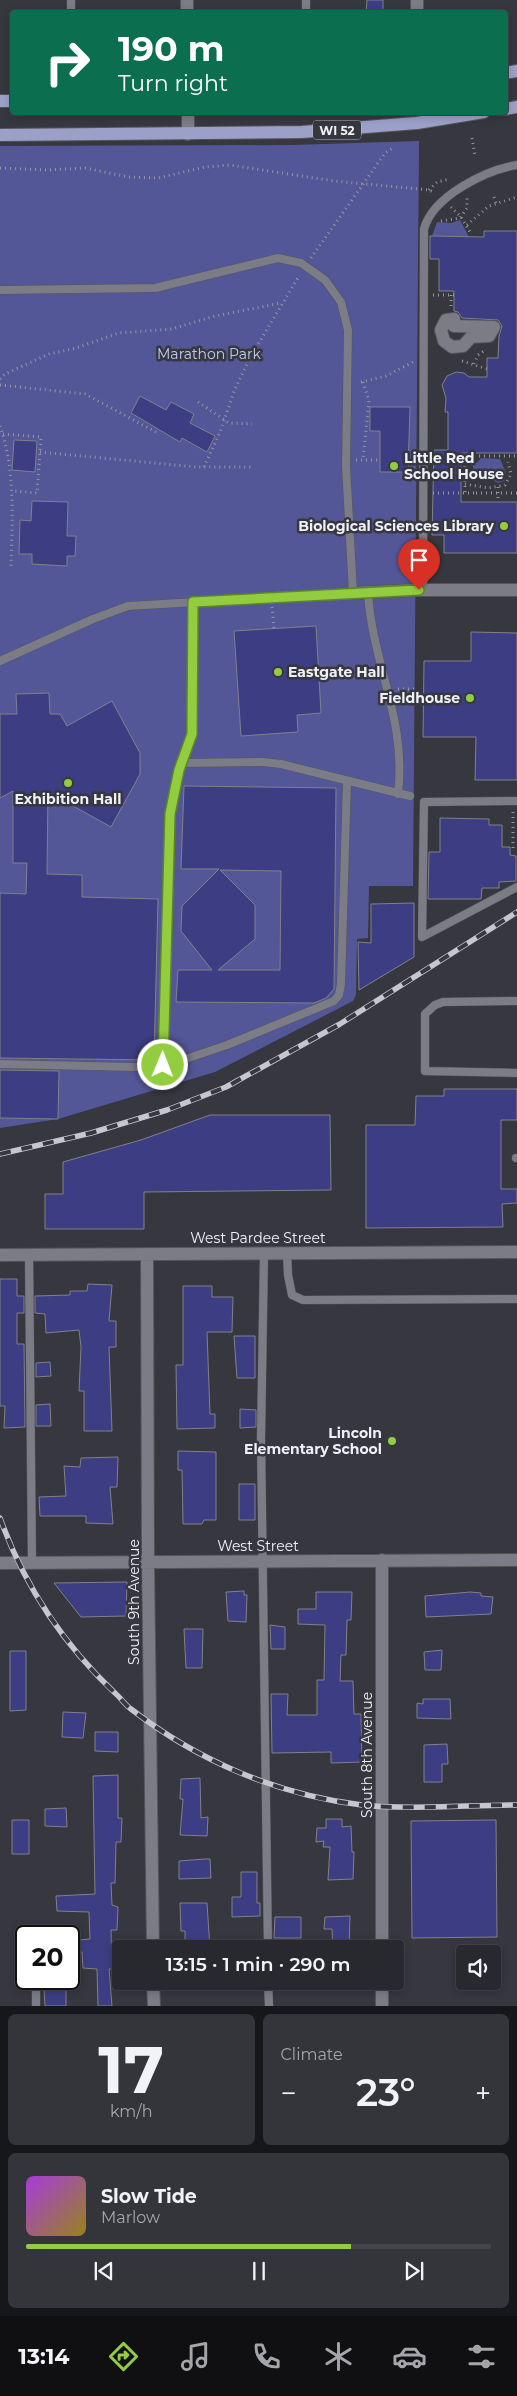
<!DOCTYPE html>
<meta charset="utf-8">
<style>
:root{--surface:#28292f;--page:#34353b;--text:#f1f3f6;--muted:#a5a6aa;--line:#44454b;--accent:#91cd3f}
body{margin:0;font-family:Montserrat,sans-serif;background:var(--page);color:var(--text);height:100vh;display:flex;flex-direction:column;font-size:19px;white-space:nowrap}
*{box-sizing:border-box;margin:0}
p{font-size:16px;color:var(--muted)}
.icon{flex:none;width:28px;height:28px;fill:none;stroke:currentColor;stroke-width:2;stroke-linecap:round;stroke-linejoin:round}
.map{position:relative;height:2006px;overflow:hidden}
.drawer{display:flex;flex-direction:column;gap:8px;padding:8px;background:#16171a;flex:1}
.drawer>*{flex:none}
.guide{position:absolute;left:10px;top:10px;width:498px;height:105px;border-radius:5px;box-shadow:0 2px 8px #0003,0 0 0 1px var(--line);background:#0b6e4f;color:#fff;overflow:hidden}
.controls{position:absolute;left:456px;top:1945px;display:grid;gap:10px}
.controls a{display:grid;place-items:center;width:45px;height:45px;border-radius:5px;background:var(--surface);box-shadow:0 2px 8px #0003,0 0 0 1px var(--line);font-size:25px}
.speed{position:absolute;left:15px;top:1925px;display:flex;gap:10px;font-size:25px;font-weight:700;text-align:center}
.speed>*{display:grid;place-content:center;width:65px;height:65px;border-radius:50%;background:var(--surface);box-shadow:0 2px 8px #0003,0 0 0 1px var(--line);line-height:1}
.speed .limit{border:2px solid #111;border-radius:8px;background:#fff;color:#111}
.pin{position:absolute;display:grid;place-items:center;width:42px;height:42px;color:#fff;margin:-51px -21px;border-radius:50% 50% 50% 0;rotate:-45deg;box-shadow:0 0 5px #0007}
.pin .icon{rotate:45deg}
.me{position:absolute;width:55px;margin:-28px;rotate:1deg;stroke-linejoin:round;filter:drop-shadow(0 0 4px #0008)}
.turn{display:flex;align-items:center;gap:18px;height:105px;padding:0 25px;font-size:22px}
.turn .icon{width:65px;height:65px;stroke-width:2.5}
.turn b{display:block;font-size:35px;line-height:42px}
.big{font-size:38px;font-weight:600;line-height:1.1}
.drawer .tile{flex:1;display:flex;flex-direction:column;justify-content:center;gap:8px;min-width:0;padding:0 18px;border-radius:8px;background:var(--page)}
.drawer .dial{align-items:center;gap:0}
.dial b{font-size:65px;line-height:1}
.song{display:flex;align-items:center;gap:15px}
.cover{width:60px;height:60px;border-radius:8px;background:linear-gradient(135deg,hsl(280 70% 55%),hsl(50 70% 35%))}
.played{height:5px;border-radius:2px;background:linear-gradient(90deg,var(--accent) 70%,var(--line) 70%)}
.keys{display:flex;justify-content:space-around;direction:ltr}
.heat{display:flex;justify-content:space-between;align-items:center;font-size:28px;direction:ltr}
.drawer .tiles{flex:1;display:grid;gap:8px;grid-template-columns:1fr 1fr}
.tile:last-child{grid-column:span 2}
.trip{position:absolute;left:112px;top:1940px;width:292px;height:50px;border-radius:5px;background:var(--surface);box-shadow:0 2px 8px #0003,0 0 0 1px var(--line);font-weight:600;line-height:50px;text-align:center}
.menu{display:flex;height:80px;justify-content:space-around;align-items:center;background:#101013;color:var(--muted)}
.menu .icon{width:35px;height:35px}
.menu .current{color:var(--accent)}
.menu b{font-size:22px;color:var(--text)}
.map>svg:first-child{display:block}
.green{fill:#545797}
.building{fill:#3d3d84;stroke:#80818a;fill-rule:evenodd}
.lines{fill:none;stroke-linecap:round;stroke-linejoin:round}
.lane-casing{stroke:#54555b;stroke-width:9}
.street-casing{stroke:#54555b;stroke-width:14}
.primary-casing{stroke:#54555b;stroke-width:14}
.path{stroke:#95969d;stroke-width:3;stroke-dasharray:1 4;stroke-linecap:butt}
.lane{stroke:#7b7c85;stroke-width:8}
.street{stroke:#7b7c85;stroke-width:12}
.primary{stroke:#9ca0c8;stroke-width:12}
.rail-casing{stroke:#c6c7cd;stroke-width:5.5}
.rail{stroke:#36373f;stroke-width:4;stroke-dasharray:11;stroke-linecap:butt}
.path-bridge{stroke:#95969d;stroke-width:3;stroke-dasharray:1 4;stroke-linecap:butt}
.route-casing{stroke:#5e8529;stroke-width:12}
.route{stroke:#91cd3f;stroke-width:9}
.poi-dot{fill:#91cd3f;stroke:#36373f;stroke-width:2}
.labels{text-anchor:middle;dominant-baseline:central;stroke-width:5;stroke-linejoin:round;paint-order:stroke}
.shield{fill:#36373f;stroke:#b8b9bf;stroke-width:1}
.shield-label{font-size:12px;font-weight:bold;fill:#f0f1f6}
.park-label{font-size:14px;fill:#c4caf3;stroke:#36373f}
.poi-label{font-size:14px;font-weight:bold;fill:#f0f1f6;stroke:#36373f;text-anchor:end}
.street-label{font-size:14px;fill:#f0f1f6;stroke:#36373f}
</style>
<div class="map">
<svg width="517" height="2006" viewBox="0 0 517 2006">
<rect width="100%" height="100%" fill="#36373f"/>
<!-- green -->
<path class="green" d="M419 141 413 886H369L368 938 357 939 356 995 353 1001 215 1072 58 1119 0 1128V146L292 145Z
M460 220 469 237 432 236 437 222 451 223Z
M481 458 500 459 506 473 504 481C492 487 493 475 486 469H479L473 476V464L478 462Z"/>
<!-- building -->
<path class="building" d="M367 0H383V12H366Z
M484 231H517V453H461V502H517V553H444V535H432L434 450H448V412H445L446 398 442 385 447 376 456 372 464 373 469 377H487V358H498L499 336 502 326 498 320 462 318 458 312 454 311V291H439V259H430V236L484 237Z
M140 396 166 410 171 402 194 414 190 423 215 436 207 452 182 438 180 442 131 413Z
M370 407H410L408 472H380V431H370Z
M14 440 37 441 35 472 12 470Z
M32 501 68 502 67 536H76L75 556H67V566L32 564V554H19L20 520 31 521Z
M316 626 321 713 297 715 298 732 241 736 234 631Z
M471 632 517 633V780H475L476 737H423L424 661H471Z
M49 693 50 714H60L67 726 112 701 140 753V774L111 827 48 792 47 874 82 875V897L158 899 154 1060 0 1058V893L26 894 27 863H13V791L0 798V714H17L16 694Z
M184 786 336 788 334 989 326 998 314 1003 176 1002 178 970H212L181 931 182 906 219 869H181ZM220 870 281 871 280 970H218L255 939V905Z
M440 818 489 819V825H502V847H510V855L516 856V881L499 882V888H482L481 899H428L429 852H440Z
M414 903V957L359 990 358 942 371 943V904Z
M0 1070 59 1071 58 1119 0 1118Z
M444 1089H517V1120H501V1189H517V1203L502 1204 503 1227 366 1228V1125H415L416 1096H444Z
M210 1115H330L331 1190 144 1192V1229H45V1194H63V1162L141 1140Z
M0 1279H17V1296H24V1313H17V1344H24L25 1427 4 1428 5 1406H0Z
M88 1284 112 1285 109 1321H116V1347H109L112 1431H84V1391H79L81 1347 79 1330 46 1333 45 1314 35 1313V1296L70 1295V1291H87Z
M183 1286H212V1297H233L232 1332H207L210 1414H215V1428L177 1429 176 1365H183Z
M234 1336H255V1378H237Z
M50 1362 51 1376 36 1377V1363Z
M50 1404 51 1426H36V1405Z
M240 1409 256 1410V1427L240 1428Z
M178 1451 216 1452V1520H204L202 1524H183L182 1470H178Z
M118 1457 117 1487H110L113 1524 86 1523V1516H40L39 1497 66 1496 64 1466 80 1467 81 1458Z
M239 1484H255V1520H239Z
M127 1582 126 1616 81 1617 54 1583Z
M244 1591V1595H247L246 1622 228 1621 226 1592Z
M316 1592H352L351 1620H347L346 1655H341L340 1681H353L354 1714H361L362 1762 331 1763V1752L272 1753 271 1694H288L287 1715H317V1680H324L325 1625 298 1624V1609H316Z
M470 1592 481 1593V1596L493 1597 491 1614 426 1617 425 1596Z
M270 1625 285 1627V1649H271Z
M184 1629H203L202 1668H186Z
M442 1650 441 1670H425L424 1652Z
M10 1651H26V1710L10 1711Z
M423 1699H450L451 1719 417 1718V1703L423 1704Z
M63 1712 86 1713 83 1738 62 1737Z
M95 1732H118V1752L95 1751Z
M447 1744 448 1764H442V1782H424V1745Z
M118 1775V1818H122L121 1842H116L115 1883H111L112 1905 118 1907 117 1930H111L112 1969H109L112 2006H98L97 1969 83 1968 82 1952 69 1953V1941L90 1939 89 1912 57 1911 56 1896 95 1894 93 1776Z
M200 1778 201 1818 208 1817 207 1836 180 1835 183 1799H180L181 1779Z
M66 1808 67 1827 45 1826V1809Z
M326 1819H342V1827L351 1826 352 1852H354L353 1879 328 1880 330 1847H323L324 1841 316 1842 317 1828H326Z
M12 1820H29V1854H12Z
M496 1820 497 1937 412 1938 411 1821Z
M205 1859H210L211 1878 179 1879V1861Z
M241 1872H257V1903H260V1916L232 1917V1897H241Z
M180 1903H207L210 1949H185V1931H181Z
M350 1916 349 1949H333L332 1929H324L325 1917Z
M275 1917H301V1938H274Z
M44 1988H66V2006H45Z"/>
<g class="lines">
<defs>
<path id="lane" d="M71 0V12
M306 12V0
M0 290 155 288 278 258 301 263 325 280 341 302 348 330 346 466 353 593 128 606 93 619 0 661
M423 590 424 229C433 196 486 170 517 165
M368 592C372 664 407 719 398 794
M182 763 263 762 281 764 410 796
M517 801 424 802 422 937 517 887
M517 1001 443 1002 435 1005 425 1014V1071L517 1073
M0 1064 134 1067 168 1065 227 1045 334 1001 339 995 341 984 347 781
M163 1065 170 814 179 770 192 734 193 602
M516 1158H517
M264 1253 261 1439 268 1949
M287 1253 288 1275 292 1295 303 1300 517 1299
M29 1254 32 1563
M36 1979V2006
M268 1981 269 2006"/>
<path id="street" d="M187 0V12
M417 0V12
M188 112V134
M454 319V326L494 327 489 336 471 337 463 346 452 347 444 341 441 330 446 320Z
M353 593 416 590H517
M147 1254 148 1562 153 1949
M0 1255 517 1252
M382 1560V1949
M0 1563 517 1560
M153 1981 154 2006
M382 1981V2006"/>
<path id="primary" d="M505 73 517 71
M0 101H12
M505 109 517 107
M0 135 302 132 417 123 484 112"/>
</defs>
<!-- lane casing -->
<use href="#lane" class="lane-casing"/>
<!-- street casing -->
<use href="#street" class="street-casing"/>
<!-- primary casing -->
<use href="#primary" class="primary-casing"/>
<!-- path -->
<path class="path" d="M472 138 475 156
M0 168 48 170 85 168 129 177 158 178 205 167 230 165 334 181 429 190 435 193
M429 190 437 182 450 179
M494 197 496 203
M451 207 461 217 470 232
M441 221 460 218 467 208V197
M467 225 489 206 517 197
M311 258 385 153 393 148
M433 295H454
M451 295V307
M462 361 487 369
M474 364 478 355 484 351
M0 379 5 374 49 354 76 348 119 333 172 329 215 316 281 303
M361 382 386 376 413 362
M363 382 369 401 363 460
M0 385 85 394 156 432
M198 402 229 423 252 424
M0 426C16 471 12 521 11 569
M3 434 41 437 37 493 13 491
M40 452 196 467H254
M356 460H380
M204 467 220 432 235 389 251 356 299 276
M465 484 488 488 505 485 511 474 508 462
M498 487V502
M465 492V456H517
M433 493H476
M272 607 274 629
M398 689H414
M513 812V851"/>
<!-- lane -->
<use href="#lane" class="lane"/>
<!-- street -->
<use href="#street" class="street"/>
<!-- primary -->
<use href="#primary" class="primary"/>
<defs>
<path id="rail" d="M0 1154 91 1133 167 1110 226 1087 340 1024 517 912
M0 1518C24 1585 64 1645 115 1693 121 1698 125 1705 131 1709 198 1761 278 1795 362 1805 411 1810 468 1805 517 1805"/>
</defs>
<!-- rail casing -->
<use href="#rail" class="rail-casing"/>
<!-- rail -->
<use href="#rail" class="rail"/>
<!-- path-bridge -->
<path class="path-bridge" d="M476 493H517"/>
</g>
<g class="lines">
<defs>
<path id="route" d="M163 1065 170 814 179 770 192 734 193 602 419 590"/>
</defs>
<!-- route casing -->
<use href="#route" class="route-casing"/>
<!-- route -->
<use href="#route" class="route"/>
</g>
<!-- markers -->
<g class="poi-dot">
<circle cx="394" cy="466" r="5"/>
<circle cx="504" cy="526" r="5"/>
<circle cx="278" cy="672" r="5"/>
<circle cx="470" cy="698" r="5"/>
<circle cx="68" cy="783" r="5"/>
<circle cx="392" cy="1441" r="5"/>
</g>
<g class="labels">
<!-- shield labels -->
<rect class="shield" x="313" y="120.5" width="48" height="19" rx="4"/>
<g class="shield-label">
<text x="337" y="130">WI 52</text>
</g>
<!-- park labels -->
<g class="park-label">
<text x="209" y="354">Marathon Park</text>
</g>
<!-- poi labels -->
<g class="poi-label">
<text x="404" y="458" text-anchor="start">Little Red<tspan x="404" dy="16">School House</tspan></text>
<text x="494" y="526">Biological Sciences Library</text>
<text x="288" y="672" text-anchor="start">Eastgate Hall</text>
<text x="460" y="698">Fieldhouse</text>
<text x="68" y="799" text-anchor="middle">Exhibition Hall</text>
<text x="382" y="1433">Lincoln<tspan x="382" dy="16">Elementary School</tspan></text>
</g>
<!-- street labels -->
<g class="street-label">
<text x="258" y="1238">West Pardee Street</text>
<text x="258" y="1546">West Street</text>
<text transform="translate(134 1602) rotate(-90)">South 9th Avenue</text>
<text transform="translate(367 1755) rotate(-90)">South 8th Avenue</text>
</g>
</g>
</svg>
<div class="controls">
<a><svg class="icon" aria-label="sound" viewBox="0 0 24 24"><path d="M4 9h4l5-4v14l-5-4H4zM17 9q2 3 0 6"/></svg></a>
</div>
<div class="speed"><div class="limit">20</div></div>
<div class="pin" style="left:419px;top:590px;background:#d93025"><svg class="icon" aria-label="arrive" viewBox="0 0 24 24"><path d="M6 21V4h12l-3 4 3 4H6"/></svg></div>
<svg class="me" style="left:163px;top:1065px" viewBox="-20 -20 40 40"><circle r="17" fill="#91cd3f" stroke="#fff" stroke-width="3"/><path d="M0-11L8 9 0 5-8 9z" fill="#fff"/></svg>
<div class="trip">13:15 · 1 min · 290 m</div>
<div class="guide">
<div class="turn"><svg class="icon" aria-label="right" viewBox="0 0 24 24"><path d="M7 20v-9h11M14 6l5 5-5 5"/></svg><div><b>190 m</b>Turn right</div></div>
</div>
</div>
<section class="drawer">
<div class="tiles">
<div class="tile dial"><b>17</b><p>km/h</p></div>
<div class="tile"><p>Climate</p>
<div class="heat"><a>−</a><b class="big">23°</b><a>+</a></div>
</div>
<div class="tile">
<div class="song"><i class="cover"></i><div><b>Slow Tide</b><p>Marlow</p></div></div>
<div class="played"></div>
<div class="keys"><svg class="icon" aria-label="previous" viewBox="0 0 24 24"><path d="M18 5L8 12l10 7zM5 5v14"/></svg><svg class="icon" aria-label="pause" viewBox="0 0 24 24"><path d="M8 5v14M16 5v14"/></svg><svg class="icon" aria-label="next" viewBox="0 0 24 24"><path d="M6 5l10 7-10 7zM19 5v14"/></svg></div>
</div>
</div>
</section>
<nav class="menu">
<b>13:14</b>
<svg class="icon current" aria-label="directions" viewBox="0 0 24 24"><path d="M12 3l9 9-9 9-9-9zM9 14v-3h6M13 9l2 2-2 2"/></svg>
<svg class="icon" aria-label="music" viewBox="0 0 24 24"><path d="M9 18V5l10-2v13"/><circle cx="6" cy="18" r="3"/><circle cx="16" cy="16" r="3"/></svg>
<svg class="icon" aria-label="phone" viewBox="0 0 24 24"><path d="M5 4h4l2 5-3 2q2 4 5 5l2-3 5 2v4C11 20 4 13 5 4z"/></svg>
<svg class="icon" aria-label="climate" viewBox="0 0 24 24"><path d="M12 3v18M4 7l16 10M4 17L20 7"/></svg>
<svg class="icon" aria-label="car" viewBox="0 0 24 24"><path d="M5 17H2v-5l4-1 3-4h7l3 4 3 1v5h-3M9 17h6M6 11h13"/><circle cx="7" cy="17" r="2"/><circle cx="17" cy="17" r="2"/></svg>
<svg class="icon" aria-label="filters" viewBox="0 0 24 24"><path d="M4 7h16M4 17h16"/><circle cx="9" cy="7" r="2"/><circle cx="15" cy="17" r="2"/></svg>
</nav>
